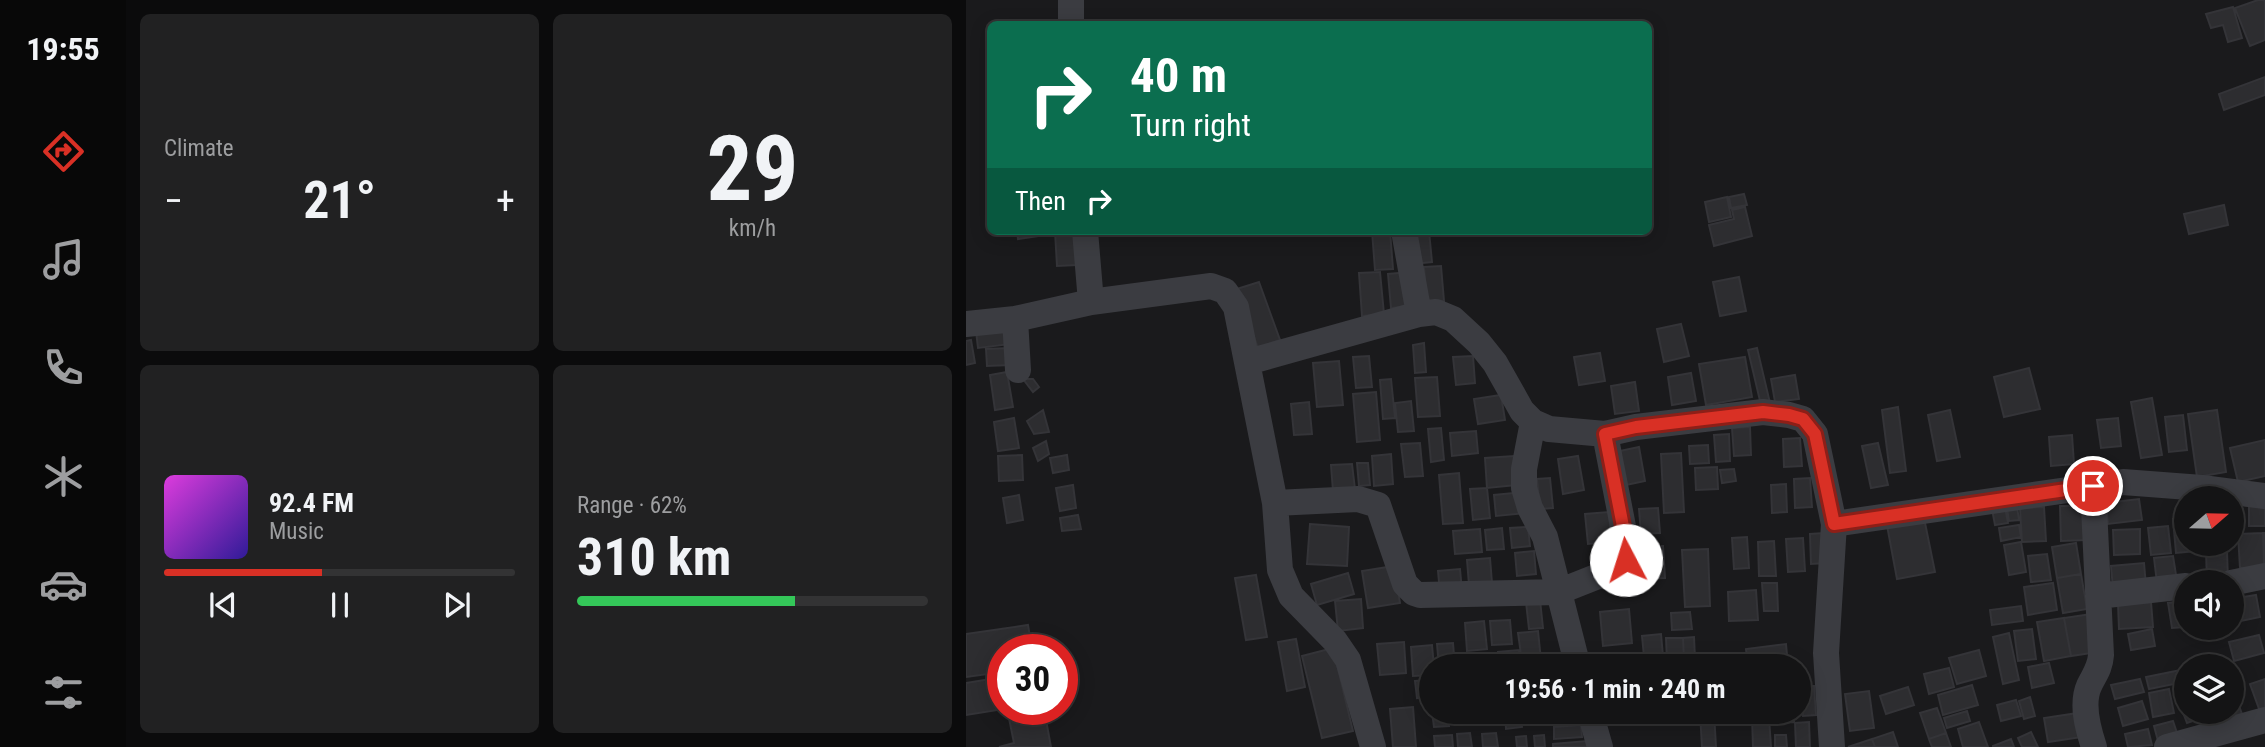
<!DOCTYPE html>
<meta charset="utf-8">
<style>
:root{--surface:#141415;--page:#212122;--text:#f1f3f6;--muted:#9d9ea0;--line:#333334;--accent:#d93025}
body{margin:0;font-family:"Roboto Condensed",sans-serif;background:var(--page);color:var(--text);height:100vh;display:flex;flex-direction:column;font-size:26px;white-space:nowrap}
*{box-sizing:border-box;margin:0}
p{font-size:23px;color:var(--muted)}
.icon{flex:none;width:38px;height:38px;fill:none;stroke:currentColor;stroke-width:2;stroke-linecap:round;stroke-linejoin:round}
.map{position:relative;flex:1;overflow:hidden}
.sheet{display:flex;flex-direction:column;gap:14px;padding:14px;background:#0b0b0c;width:840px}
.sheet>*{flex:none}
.hud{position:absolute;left:21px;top:21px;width:665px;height:214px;border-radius:10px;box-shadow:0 4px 18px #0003,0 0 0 2px var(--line);background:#0b6e4f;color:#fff;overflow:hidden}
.needle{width:46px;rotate:70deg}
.fabs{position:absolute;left:1208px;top:486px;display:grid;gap:14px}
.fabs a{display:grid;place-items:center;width:70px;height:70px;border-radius:50%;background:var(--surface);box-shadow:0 4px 18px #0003,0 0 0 2px var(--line);font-size:35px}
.speed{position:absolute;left:21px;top:634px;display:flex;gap:14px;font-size:35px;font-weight:700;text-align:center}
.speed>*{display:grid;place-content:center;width:91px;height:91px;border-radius:50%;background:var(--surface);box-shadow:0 4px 18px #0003,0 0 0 2px var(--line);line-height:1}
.speed .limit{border:10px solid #d22;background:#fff;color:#111}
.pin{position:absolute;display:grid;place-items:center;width:60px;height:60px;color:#fff;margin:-30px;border:4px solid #fff;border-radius:50%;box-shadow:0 2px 7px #0007}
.me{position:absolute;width:77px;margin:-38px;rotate:355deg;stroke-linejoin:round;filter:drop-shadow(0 0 5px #0008)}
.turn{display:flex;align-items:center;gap:24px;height:147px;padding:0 28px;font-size:32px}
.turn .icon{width:91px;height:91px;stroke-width:2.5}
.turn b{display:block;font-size:49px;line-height:60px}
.then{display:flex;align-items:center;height:66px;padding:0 28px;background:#0003;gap:14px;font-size:26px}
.big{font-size:52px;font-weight:700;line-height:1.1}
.sheet .widget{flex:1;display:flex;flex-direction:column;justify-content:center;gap:10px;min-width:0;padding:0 24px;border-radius:10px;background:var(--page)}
.sheet .dial{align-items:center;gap:0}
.dial b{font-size:91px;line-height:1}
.song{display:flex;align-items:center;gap:21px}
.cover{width:84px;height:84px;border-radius:10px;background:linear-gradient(135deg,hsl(300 70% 55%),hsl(250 70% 35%))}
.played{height:7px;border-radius:4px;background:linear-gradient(90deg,var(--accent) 45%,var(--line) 45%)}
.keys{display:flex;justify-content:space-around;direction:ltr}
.heat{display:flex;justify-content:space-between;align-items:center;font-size:38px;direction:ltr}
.charge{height:10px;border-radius:5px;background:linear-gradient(90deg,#34c759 62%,var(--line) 0)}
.sheet .tiles{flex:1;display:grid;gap:14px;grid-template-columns:repeat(2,1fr)}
.trip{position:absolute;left:453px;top:654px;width:392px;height:70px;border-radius:35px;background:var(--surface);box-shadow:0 4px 18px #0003,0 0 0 2px var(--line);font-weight:700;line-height:70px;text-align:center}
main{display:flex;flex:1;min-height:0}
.tabs{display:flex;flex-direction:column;width:126px;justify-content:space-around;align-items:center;background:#080808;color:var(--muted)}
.tabs .icon{width:49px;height:49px}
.tabs .current{color:var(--accent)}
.tabs b{font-size:32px;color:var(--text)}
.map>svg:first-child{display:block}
.building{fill:#2d2d30;stroke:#343438;stroke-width:2}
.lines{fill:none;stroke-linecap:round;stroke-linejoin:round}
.minor{stroke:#3b3c41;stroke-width:26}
.route-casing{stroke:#8d1f18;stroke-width:18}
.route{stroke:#d93025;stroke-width:12}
</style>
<main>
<nav class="tabs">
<b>19:55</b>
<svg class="icon current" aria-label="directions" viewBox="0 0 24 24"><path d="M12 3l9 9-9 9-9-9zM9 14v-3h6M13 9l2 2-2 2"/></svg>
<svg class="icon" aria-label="music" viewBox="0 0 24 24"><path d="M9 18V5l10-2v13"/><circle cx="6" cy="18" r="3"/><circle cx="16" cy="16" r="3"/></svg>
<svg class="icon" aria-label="phone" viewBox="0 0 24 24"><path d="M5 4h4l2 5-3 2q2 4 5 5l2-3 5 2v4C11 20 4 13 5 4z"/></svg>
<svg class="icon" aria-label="climate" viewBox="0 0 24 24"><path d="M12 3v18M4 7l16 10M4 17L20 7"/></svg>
<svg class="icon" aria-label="car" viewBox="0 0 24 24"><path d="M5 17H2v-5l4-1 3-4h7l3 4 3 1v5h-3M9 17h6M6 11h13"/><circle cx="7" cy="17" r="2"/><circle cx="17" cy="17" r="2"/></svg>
<svg class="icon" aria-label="filters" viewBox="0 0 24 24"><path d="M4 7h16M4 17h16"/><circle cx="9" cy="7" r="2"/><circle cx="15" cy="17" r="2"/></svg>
</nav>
<section class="sheet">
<div class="tiles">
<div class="widget"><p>Climate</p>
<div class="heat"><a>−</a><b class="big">21°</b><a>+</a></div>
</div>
<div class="widget dial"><b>29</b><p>km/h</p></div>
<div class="widget">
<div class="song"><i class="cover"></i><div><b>92.4 FM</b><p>Music</p></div></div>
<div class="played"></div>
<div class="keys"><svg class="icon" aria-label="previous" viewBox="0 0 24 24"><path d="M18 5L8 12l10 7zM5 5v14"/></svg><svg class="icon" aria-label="pause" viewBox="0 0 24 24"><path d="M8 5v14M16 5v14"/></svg><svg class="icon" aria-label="next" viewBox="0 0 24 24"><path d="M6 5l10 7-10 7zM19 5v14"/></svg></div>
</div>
<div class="widget"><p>Range · 62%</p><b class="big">310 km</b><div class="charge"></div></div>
</div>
</section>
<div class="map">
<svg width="1299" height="747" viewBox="0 0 1299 747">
<rect width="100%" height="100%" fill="#1a1a1c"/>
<!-- building -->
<path class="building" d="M1292 0H1298L1299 2V40L1284 46 1269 8Z
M1267 7 1276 38 1262 42 1257 25 1245 28 1240 14Z
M1299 77V95L1258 110 1253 94Z
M778 194 781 205 765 208 763 197Z
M761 197 765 217 743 222 739 202Z
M1258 205 1262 225 1223 234 1218 214Z
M779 207 786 236 748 246 743 225 768 219 766 210Z
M51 231H80V235L52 239Z
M89 231H109L111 265 91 266Z
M406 231H424L427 269 409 270Z
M463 231 466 262 447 264 444 233Z
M475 266 478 301 461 303 458 267Z
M414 272 418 314 396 316 393 273Z
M444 272 447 306 425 308 422 274Z
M773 277 780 311 754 316 747 282Z
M293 282 314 340 292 348 271 289Z
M715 324 723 356 698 362 691 329Z
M43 328 45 344 12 348 10 331Z
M5 340 9 363 0 365V341Z
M458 343 460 372 449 373 447 345Z
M43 348 44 365 21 366 20 349Z
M791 348 804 403 795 405 782 350Z
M634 353 639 381 613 385 608 357Z
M403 356 406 387 390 388 387 357Z
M507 356 509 383 490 385 487 357Z
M779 357 786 397 740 405 733 364Z
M373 361 377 405 351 407 347 363Z
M1063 368 1074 409 1038 417 1028 377Z
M41 372 47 407 29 410 24 375Z
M725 373 730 401 706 405 702 377Z
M829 375 833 399 809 402 805 379Z
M471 377 474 416 452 417 449 378Z
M57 379H67L73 387 67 392Z
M425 379 429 418 417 419 414 380Z
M669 382 673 411 649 414 645 386Z
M410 392 414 440 391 442 387 394Z
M535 395 539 420 512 424 508 399Z
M1186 398 1196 455 1175 458 1165 402Z
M445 401 448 431 432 432 429 403Z
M343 402 346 434 328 435 325 404Z
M932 407 940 471 924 473 916 410Z
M77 410 83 432 68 434 61 421Z
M984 410 994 457 971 461 962 415Z
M1251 410 1260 472 1231 477 1222 414Z
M1217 415 1221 450 1203 452 1199 417Z
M48 418 53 448 32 451 28 422Z
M1152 418 1155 446 1135 448 1131 420Z
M784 427 785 455 768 456 766 428Z
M475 428 478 460 465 462 462 429Z
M510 431 512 453 486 456 484 433Z
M763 434 764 461 750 462 748 435Z
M1106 435 1108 464 1085 466 1083 437Z
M834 438 836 466 818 467 817 439Z
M1299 440V476L1272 482 1264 448Z
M80 441 83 454 72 461 67 448Z
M454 443 457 476 439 477 435 444Z
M912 443 922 485 905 488 896 446Z
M742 445 743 463 724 464 723 446Z
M673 447 679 481 655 486 649 452Z
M715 453 718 512 698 513 695 454Z
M425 454 427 484 408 486 406 456Z
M56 455 57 480 33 481 32 456Z
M101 455 103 470 87 473 84 458Z
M548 456 550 485 521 488 519 458Z
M612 456 618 490 597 494 592 459Z
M391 463H402L404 485 393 486Z
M386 464 389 489 367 491 365 465Z
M751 467 752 489 730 490 729 468Z
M768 469 770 481 756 483 754 470Z
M493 473 497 523 477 524 473 475Z
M584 478 587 508 574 509 571 479Z
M844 478 846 507 829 508 828 479Z
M820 484 821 512 806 513 805 485Z
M107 485 110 508 94 511 90 488Z
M521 488 524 518 507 520 504 489Z
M558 492 560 513 530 516 528 495Z
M53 495 57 520 41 523 37 498Z
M1173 499 1176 520 1142 524 1140 503Z
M1050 500 1053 520 1043 521 1040 502Z
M1038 502 1042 523 1029 525 1025 504Z
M1283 503H1299V526H1283Z
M1094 506H1119L1120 540 1095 541Z
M1078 507 1080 541 1056 542 1054 508Z
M692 508 694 533 675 534 673 509Z
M643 512 645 542 622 544 619 514Z
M957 513 969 572 931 579 920 520Z
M112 515 115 529 96 531 94 518Z
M1220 518V544H1229L1230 551 1210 553 1207 519Z
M344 524 383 527 381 566 341 564Z
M1053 525 1055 537 1035 541 1033 528Z
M1202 526 1205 553 1185 555 1182 528Z
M562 527 564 546 546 548 544 528Z
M536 528 538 549 521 550 519 530Z
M514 529 516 552 489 554 487 531Z
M1174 529V554L1148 555 1147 530Z
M858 533 860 563 845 564 844 534Z
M1297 533 1298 567 1274 568 1272 534Z
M1297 533H1299V567H1298Z
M781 537 783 568 768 569 766 538Z
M837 538 839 571 822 572 820 539Z
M808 541 810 576H793L792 542Z
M1055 542 1060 572 1043 575 1038 545Z
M1110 543 1115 574 1091 578 1086 547Z
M697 546 699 578 676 579 674 547Z
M742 549 744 606 719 607 716 550Z
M568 551 570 574 551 576 549 553Z
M1240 551H1261L1262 581 1241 582Z
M1081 554 1085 580 1065 582 1062 556Z
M1207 556 1211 581 1191 583 1188 558Z
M524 558 526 583 503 585 501 560Z
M1178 563 1180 586 1147 589 1145 566Z
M428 566 434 603 402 608 396 571Z
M494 569 496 591 474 593 472 571Z
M382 573 388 594 351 605 345 584Z
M1115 574 1121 609 1097 613 1091 578Z
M290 575 301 637 280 640 269 578Z
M796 583H811L812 611H798Z
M1087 583 1091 610 1062 615 1058 587Z
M790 590 792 620 763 621 762 592Z
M1290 595 1294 617 1265 623V599Z
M395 599 397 628 372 631 369 601Z
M574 600 577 628 563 629 560 602Z
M1220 601V627L1206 628 1202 603Z
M1185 602 1187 627 1153 629 1152 604Z
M1055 606 1057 621 1026 625 1024 610Z
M663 609 666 643 637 646 634 612Z
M724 612 726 629 706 630 705 613Z
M1126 614 1132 652 1105 656 1098 618Z
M1098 618 1105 656 1078 661 1071 622Z
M544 620 546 644 526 645 524 621Z
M518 621 521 649 501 651 499 623Z
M62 625 66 649H37V672L0 677V634Z
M1066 629 1070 659 1052 661 1048 631Z
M1186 629 1189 646 1165 650 1162 634Z
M572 631 575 660 556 662 552 633Z
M1043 633 1053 680 1037 684 1027 637Z
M695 634 698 667H679L676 636Z
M1293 635 1298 653 1268 661 1263 642Z
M728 637 729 659H718L717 638Z
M700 638H717L718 661 701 662Z
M330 639 339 687 321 691 312 642Z
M438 642 440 673 414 675 411 644Z
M487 643 489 667H473L471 644Z
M820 644 822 666 782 667 780 649Z
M466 645 468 667H466V675L447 676 445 647Z
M367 648 387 731 356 738 336 656Z
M553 650 554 667H533L532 652Z
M1013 650 1020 676 991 684 983 658Z
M524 655 525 667H504L503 657Z
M666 663V667H636V665Z
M1083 663 1088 683 1066 688 1062 667Z
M983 668 988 687 963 694 958 674Z
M1215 670 1218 682 1183 689 1180 677Z
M37 677 38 709 0 715V683Z
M1174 679 1178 692 1149 699 1145 685Z
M1299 679V716L1296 717 1284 684Z
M466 680V696L451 698 449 681Z
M1006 685 1012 705 977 715 972 695Z
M835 686H848L850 715 837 716Z
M942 687 948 705 920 714 914 696Z
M1203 689 1208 713 1187 717 1183 693Z
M903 691 908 728 884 731 879 694Z
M1268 692 1277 717 1262 722 1258 712H1265V693Z
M1220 696V712H1237L1238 717 1221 723 1212 699Z
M1064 697 1069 716 1058 719 1053 701Z
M1050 700 1055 716 1035 721 1031 705Z
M1176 701 1182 719 1157 726 1152 708Z
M447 707 450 747H427L424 709Z
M971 708 980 733 963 739 954 713Z
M78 709 85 747H33L48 743 42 713Z
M1001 711 1004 721 981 728 978 718Z
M466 712H482L483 726 468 727Z
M498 712H511L512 718 499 719Z
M539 712H554L556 727 540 729Z
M560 712H582L583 723 561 725Z
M705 712H720L721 723 705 724Z
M734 712H748L750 747H736Z
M761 712H775V718H761Z
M810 712H827L828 722 811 723Z
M1239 712H1252L1256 723 1244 727Z
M1112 713 1116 737 1082 742 1078 718Z
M786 717H803L805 747H787Z
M1207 721 1212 736 1192 741 1188 726Z
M843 722 844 747H830L829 723Z
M1013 722 1022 747H997L992 729Z
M615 725 616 737 588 739V727Z
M1182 729 1186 745 1162 747 1159 734Z
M927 732 932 747H909L906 739Z
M1065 732 1072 747H1056L1052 738Z
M504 733 506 747H492L491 734Z
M530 733 532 747H517L516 734Z
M980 733 985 747H966L963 739Z
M486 735 487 747H469L468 736Z
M578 735 579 747H569L568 736Z
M809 735H820L821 747H809Z
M560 736 561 747H551L550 737Z
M906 739 909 747H882Z
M1045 739 1048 747H1027V746Z
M621 741V747H587V744Z"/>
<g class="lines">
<!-- minor -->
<path class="minor" d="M105 0V24
M119 231 125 302
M438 231 453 314
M49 319 52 370
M0 324 49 319 125 302 245 286 259 291 270 307 309 503 314 570 325 596 369 641 382 660 407 747
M282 362 453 314 470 312 487 319 513 343 529 363 556 411 567 422 583 429 639 434 670 427 797 412 823 415 837 419 849 434 868 524
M567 422 558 469V488L564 508 579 537 612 667
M1127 486 1135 655C1134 669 1128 675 1123 686 1115 704 1122 729 1128 747
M309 503 392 499 412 505 439 584 448 593 454 595 592 592 650 569 660 560 661 547 639 434
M1265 583 1299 576
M1132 596 1220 586
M624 712 634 747
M866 747 860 653 868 524 1157 482 1236 488 1299 496
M1201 747 1299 720"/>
</g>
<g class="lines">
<defs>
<path id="route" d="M660 560 661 547 639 434 670 427 797 412 823 415 837 419 849 434 868 524 1127 486"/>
</defs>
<!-- route casing -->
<use href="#route" class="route-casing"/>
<!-- route -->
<use href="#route" class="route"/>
</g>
</svg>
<div class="fabs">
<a><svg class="needle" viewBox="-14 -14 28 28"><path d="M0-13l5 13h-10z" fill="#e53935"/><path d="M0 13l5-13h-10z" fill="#9d9ea0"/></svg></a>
<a><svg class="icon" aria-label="sound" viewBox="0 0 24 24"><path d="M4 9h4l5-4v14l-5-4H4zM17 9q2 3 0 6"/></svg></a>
<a><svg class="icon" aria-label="layers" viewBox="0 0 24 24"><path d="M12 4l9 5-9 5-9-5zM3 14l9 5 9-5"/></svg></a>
</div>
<div class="speed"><div class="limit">30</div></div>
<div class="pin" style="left:1127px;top:486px;background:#d93025"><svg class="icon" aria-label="arrive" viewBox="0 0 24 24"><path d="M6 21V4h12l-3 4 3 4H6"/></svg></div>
<svg class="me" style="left:660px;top:560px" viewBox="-20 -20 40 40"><circle r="19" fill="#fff"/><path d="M0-13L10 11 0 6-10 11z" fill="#d93025"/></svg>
<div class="trip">19:56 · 1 min · 240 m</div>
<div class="hud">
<div class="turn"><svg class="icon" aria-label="right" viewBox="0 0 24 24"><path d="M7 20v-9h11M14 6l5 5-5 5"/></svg><div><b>40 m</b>Turn right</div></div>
<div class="then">Then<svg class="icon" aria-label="right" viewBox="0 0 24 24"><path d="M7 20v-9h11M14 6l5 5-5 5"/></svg></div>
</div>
</div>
</main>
